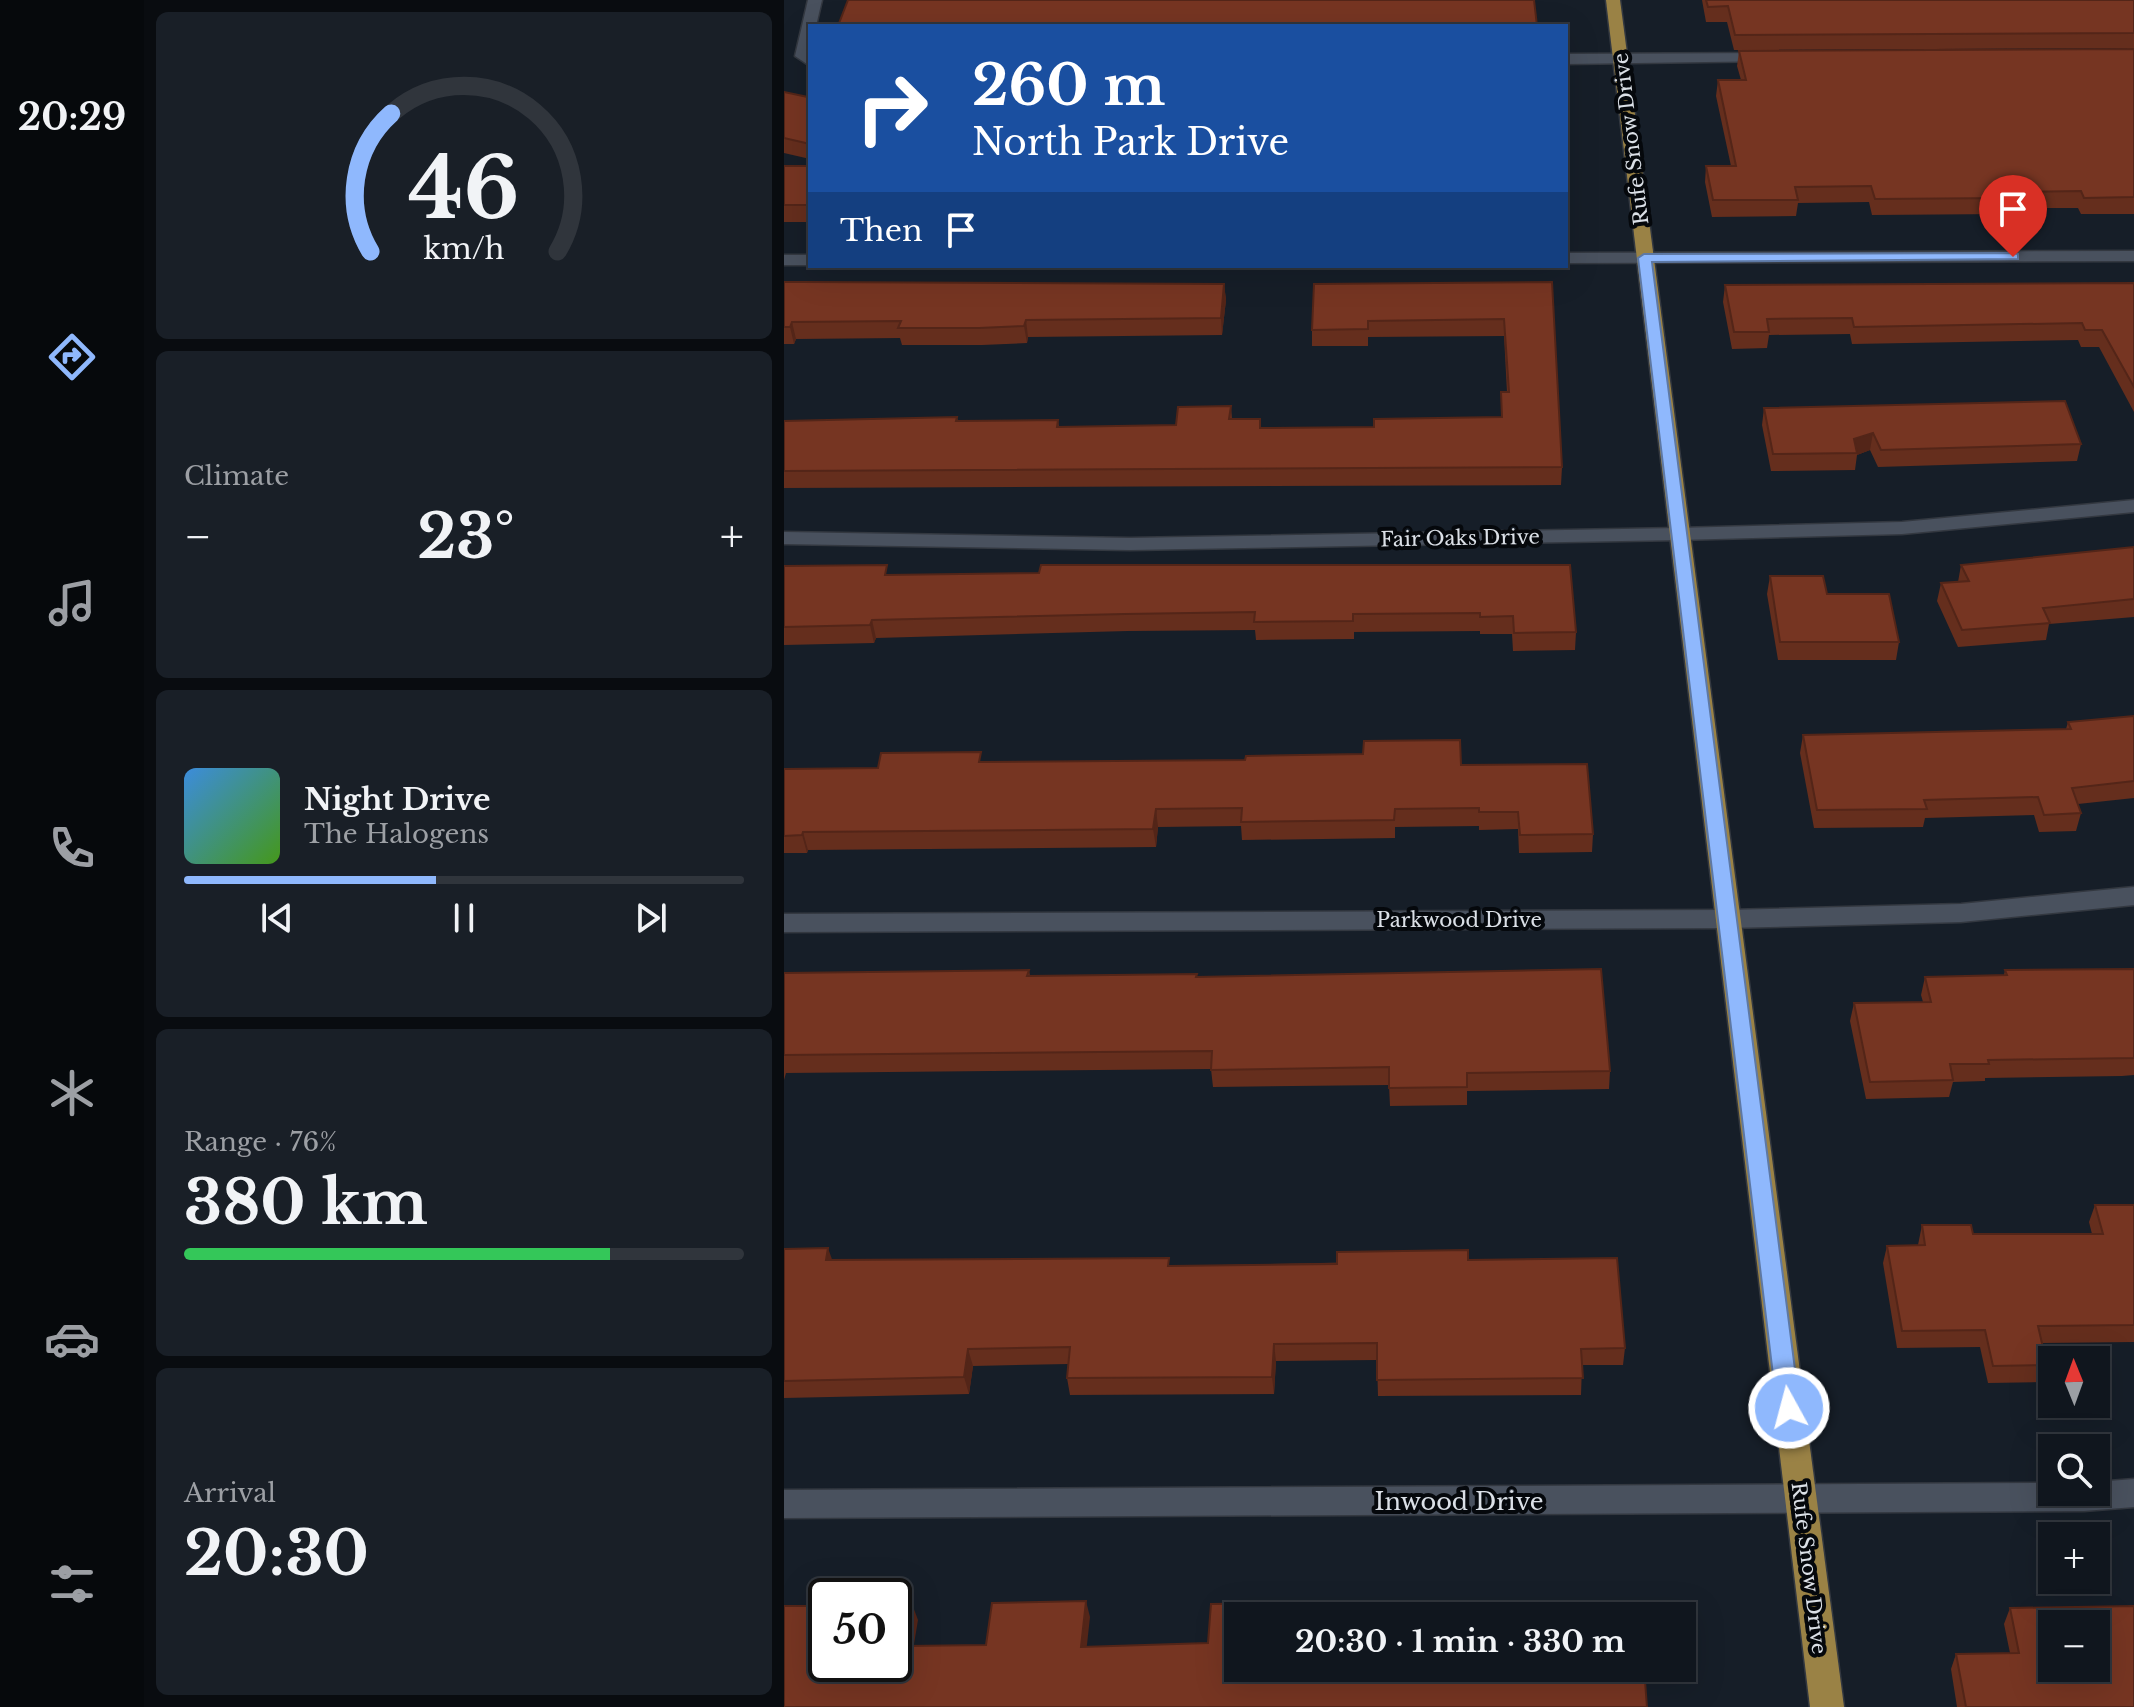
<!DOCTYPE html>
<meta charset="utf-8">
<style>
:root{--surface:#10161e;--page:#191f27;--text:#f1f3f6;--muted:#9c9fa4;--line:#30353c;--accent:#8fb8fd}
body{margin:0;font-family:"Libre Baskerville",serif;background:var(--page);color:var(--text);height:100vh;display:flex;flex-direction:column;font-size:30px;white-space:nowrap}
*{box-sizing:border-box;margin:0}
p{font-size:26px;color:var(--muted)}
.icon{flex:none;width:44px;height:44px;fill:none;stroke:currentColor;stroke-width:2;stroke-linecap:round;stroke-linejoin:round}
.map{position:relative;flex:1;overflow:hidden}
.sheet{display:flex;flex-direction:column;gap:12px;padding:12px;background:#090c10;width:640px}
.sheet>*{flex:none}
.top-card{position:absolute;left:24px;top:24px;width:760px;height:244px;border-radius:0px;box-shadow:0 8px 32px #0002,0 0 0 2px var(--line);background:#1a4fa0;color:#fff;overflow:hidden}
.needle{width:52px;rotate:359deg}
.buttons{position:absolute;left:1254px;top:1346px;display:grid;gap:16px}
.buttons a{display:grid;place-items:center;width:72px;height:72px;border-radius:0px;background:var(--surface);box-shadow:0 8px 32px #0002,0 0 0 2px var(--line);font-size:40px}
.speed{position:absolute;left:24px;top:1578px;display:flex;gap:16px;font-size:40px;font-weight:700;text-align:center}
.speed>*{display:grid;place-content:center;width:104px;height:104px;border-radius:50%;background:var(--surface);box-shadow:0 8px 32px #0002,0 0 0 2px var(--line);line-height:1}
.speed .limit{border:4px solid #111;border-radius:12px;background:#fff;color:#111}
.pin{position:absolute;display:grid;place-items:center;width:68px;height:68px;color:#fff;margin:-82px -34px;border-radius:50% 50% 50% 0;rotate:-45deg;box-shadow:0 0 8px #0007}
.pin .icon{rotate:45deg}
.me{position:absolute;width:88px;margin:-44px;rotate:353deg;stroke-linejoin:round;filter:drop-shadow(0 0 6px #0008)}
.turn{display:flex;align-items:center;gap:28px;height:168px;padding:0 32px;font-size:36px}
.turn .icon{width:104px;height:104px;stroke-width:2.5}
.turn b{display:block;font-size:56px;line-height:68px}
.then{display:flex;align-items:center;height:76px;padding:0 32px;background:#0003;gap:16px;font-size:30px}
.big{font-size:60px;font-weight:700;line-height:1.1}
.sheet .card{flex:1;display:flex;flex-direction:column;justify-content:center;gap:12px;min-width:0;padding:0 28px;border-radius:12px;background:var(--page)}
.sheet .dial{align-items:center;gap:0}
.dial svg{height:208px;overflow:visible;fill:none;stroke:var(--line);stroke-width:7;stroke-linecap:round;text-anchor:middle}
.dial text{fill:var(--text);stroke:none}
.song{display:flex;align-items:center;gap:24px}
.cover{width:96px;height:96px;border-radius:12px;background:linear-gradient(135deg,hsl(210 70% 55%),hsl(100 70% 35%))}
.played{height:8px;border-radius:4px;background:linear-gradient(90deg,var(--accent) 45%,var(--line) 45%)}
.keys{display:flex;justify-content:space-around;direction:ltr}
.heat{display:flex;justify-content:space-between;align-items:center;font-size:44px;direction:ltr}
.charge{height:12px;border-radius:6px;background:linear-gradient(90deg,#34c759 76%,var(--line) 0)}
.trip{position:absolute;left:440px;top:1602px;width:472px;height:80px;border-radius:0px;background:var(--surface);box-shadow:0 8px 32px #0002,0 0 0 2px var(--line);font-weight:700;line-height:80px;text-align:center}
main{display:flex;flex:1;min-height:0}
.dock{display:flex;flex-direction:column;width:144px;justify-content:space-around;align-items:center;background:#06090c;color:var(--muted)}
.dock .icon{width:56px;height:56px}
.dock .on{color:var(--accent)}
.dock b{font-size:36px;color:var(--text)}
.map>svg:first-child{display:block}
.lines{fill:none;stroke-linecap:round;stroke-linejoin:round}
.minor-casing{stroke:#333840;stroke-width:3}
.major-casing{stroke:#333840;stroke-width:3}
.minor{fill:#49515e;fill-rule:evenodd}
.major{fill:#9a8245;fill-rule:evenodd}
.wall{fill:#652e1d}
.shaded-wall{fill:#532518}
.building{fill:#763522;stroke:#532518;stroke-width:2;fill-rule:evenodd}
.route{fill:#8fb8fd;stroke:#5d78a4;stroke-width:2}
.labels{text-anchor:middle;dominant-baseline:central;stroke-width:8;stroke-linejoin:round;paint-order:stroke}
.street-label{font-size:20px;fill:#dbe0e7;stroke:#05080c}
.near-street-label{font-size:24px;fill:#dbe0e7;stroke:#05080c}
</style>
<main>
<nav class="dock">
<b>20:29</b>
<svg class="icon on" aria-label="directions" viewBox="0 0 24 24"><path d="M12 3l9 9-9 9-9-9zM9 14v-3h6M13 9l2 2-2 2"/></svg>
<svg class="icon" aria-label="music" viewBox="0 0 24 24"><path d="M9 18V5l10-2v13"/><circle cx="6" cy="18" r="3"/><circle cx="16" cy="16" r="3"/></svg>
<svg class="icon" aria-label="phone" viewBox="0 0 24 24"><path d="M5 4h4l2 5-3 2q2 4 5 5l2-3 5 2v4C11 20 4 13 5 4z"/></svg>
<svg class="icon" aria-label="climate" viewBox="0 0 24 24"><path d="M12 3v18M4 7l16 10M4 17L20 7"/></svg>
<svg class="icon" aria-label="car" viewBox="0 0 24 24"><path d="M5 17H2v-5l4-1 3-4h7l3 4 3 1v5h-3M9 17h6M6 11h13"/><circle cx="7" cy="17" r="2"/><circle cx="17" cy="17" r="2"/></svg>
<svg class="icon" aria-label="filters" viewBox="0 0 24 24"><path d="M4 7h16M4 17h16"/><circle cx="9" cy="7" r="2"/><circle cx="15" cy="17" r="2"/></svg>
</nav>
<section class="sheet">
<div class="card dial"><svg viewBox="0 0 100 80">
<path d="M14 69A42 42 0 1 1 86 69"/>
<path d="M14 69A42 42 0 0 1 22 16" stroke="#8fb8fd"/>
<text x="50" y="56" font-size="32" font-weight="700">46</text>
<text x="50" y="72" font-size="11">km/h</text>
</svg></div>
<div class="card"><p>Climate</p>
<div class="heat"><a>−</a><b class="big">23°</b><a>+</a></div>
</div>
<div class="card">
<div class="song"><i class="cover"></i><div><b>Night Drive</b><p>The Halogens</p></div></div>
<div class="played"></div>
<div class="keys"><svg class="icon" aria-label="previous" viewBox="0 0 24 24"><path d="M18 5L8 12l10 7zM5 5v14"/></svg><svg class="icon" aria-label="pause" viewBox="0 0 24 24"><path d="M8 5v14M16 5v14"/></svg><svg class="icon" aria-label="next" viewBox="0 0 24 24"><path d="M6 5l10 7-10 7zM19 5v14"/></svg></div>
</div>
<div class="card"><p>Range · 76%</p><b class="big">380 km</b><div class="charge"></div></div>
<div class="card"><p>Arrival</p><b class="big">20:30</b></div>
</section>
<div class="map">
<svg width="1350" height="1707" viewBox="0 0 1350 1707">
<rect width="100%" height="100%" fill="#161e28"/>
<g class="lines">
<defs>
<path id="minor" d="M24 0H38L32 26H26V66L11 56Z
M988 53 996 58 993 61 782 64V54Z
M1350 251V261L782 263V253Z
M0 255H26V265H0Z
M1350 500V512L1118 534 895 540 346 550 0 544V532L346 538 895 528 1118 522Z
M1350 887V905L1177 922 943 928 0 932V914L943 910 1177 904Z
M1350 1479V1507L1300 1511 0 1518V1490L1268 1483V1492H1312V1482Z"/>
<path id="major" d="M822 0H836L1060 1707H1026Z"/>
</defs>
<!-- minor casing -->
<use href="#minor" class="minor-casing"/>
<!-- major casing -->
<use href="#major" class="major-casing"/>
<!-- minor -->
<use href="#minor" class="minor"/>
<!-- major -->
<use href="#major" class="major"/>
</g>
<!-- wall -->
<path class="wall" d="M918 0H1350V48L950 50 943 22H922Z
M1350 49V214H1297L1294 208H1221L1220 214 1088 215 1085 202 1014 203 1012 216 928 217 921 182 922 166H947L932 96 934 80H957L953 66 955 51Z
M0 92 24 97 26 93V159L0 153Z
M0 166H26V222H0Z
M0 282 440 284 442 300 438 335 244 337 243 343 198 345H118L116 338 12 339 10 344H0Z
M768 282 778 467 777 485 0 488V421L173 417 174 421 274 420 275 427 392 425 447 406 448 419H476L477 428 590 427 717 417V392H723L720 336 584 337V346H528V330Z
M1350 283V412L1315 347H1297L1294 340 1068 344 1066 334 985 335 983 348 948 349 939 302 941 285Z
M980 408 1297 444 1293 461 1094 467 1086 450 1073 455 1071 470 987 471 978 425Z
M1350 547V617L1265 624 1262 640 1174 647 1153 601 1157 583 1174 582 1177 565Z
M786 565 792 632 791 650 729 651 728 634H696V631L570 632V639L472 640 471 630 344 631 92 638 90 643 0 645V566L106 575Z
M986 576 1043 594 1115 642 1112 660H994L983 594Z
M1350 716V798L1294 804 1297 813 1292 831 1255 832 1250 815 1141 818 1139 827 1030 828 1016 753 1019 735 1282 729 1284 722Z
M199 762 677 765 809 834 808 852 735 853 734 829 695 830V826L611 827V838L458 840 457 826 374 827 372 847 24 850 23 853H0V769L94 768Z
M1350 969V1075L1338 1076 1201 1078V1081L1169 1082 1165 1097 1082 1099 1066 1021 1070 1003 1139 1002 1137 995 1141 977 1220 975 1221 970Z
M245 970 246 976 413 977 826 1071 825 1089 683 1091V1105L606 1106 605 1085 429 1087 427 1069 2 1073 0 1080V973Z
M1311 1205H1350V1342L1258 1343 1263 1365 1257 1382 1204 1383 1196 1347 1113 1348 1099 1263 1103 1246 1134 1245 1138 1225 1189 1234H1308L1305 1222Z
M0 1249 48 1260 386 1266 684 1260 841 1348 839 1365H798L797 1395 594 1396 593 1360 492 1361 490 1394 286 1395 283 1378 284 1364 189 1366 185 1394 0 1398Z
M1226 1608 1350 1707H1173L1167 1669 1172 1654 1226 1653 1220 1624Z"/>
<!-- shaded-wall -->
<path class="shaded-wall" d="M440 284 442 300 438 335 437 318Z
M242 320 244 337 243 343 240 326Z
M8 322 12 339 10 344 6 327Z
M1089 433 1086 450 1073 455 1070 439Z
M88 620 92 638 90 643 86 625Z
M372 809 374 827 372 847 369 829Z
M19 832 24 850 23 853 18 835Z
M44 1248 50 1265 42 1260Z
M490 1344 492 1361 490 1394 488 1377Z
M184 1349 189 1366 185 1394 180 1377Z
M302 1601 306 1617 301 1663 297 1647Z
M128 1604 134 1620 127 1662 121 1646Z"/>
<!-- building -->
<path class="building" d="M64 0H750L753 26H54Z
M922 0H1350V33L951 35 944 6 924 7Z
M1350 49V197L1300 198 1297 191 1221 192 1223 198 1091 199 1087 186 1011 187 1014 200H929L922 166H952L934 80H962L955 51Z
M0 92 24 97 26 93V144L0 138Z
M0 166H26V205H0Z
M0 282H22L440 284 437 318 242 320 240 326 195 328H114L117 321 8 322 6 327H0Z
M768 282 778 467 0 471V421L173 417 172 421 274 420 273 427 392 425 394 407 447 406 445 419H476V428L590 427V419L718 417 717 392H725L720 319 584 321V329L528 330 530 284Z
M1350 283V387L1318 330H1301L1298 323 1070 327 1068 318 983 319 985 332H950L941 285Z
M1281 401 1297 444 1097 450 1089 433 1070 439 1073 453 989 454 980 408Z
M1350 547V599L1259 608 1266 623 1178 630 1157 583 1185 581 1177 565Z
M103 565 101 575 255 573 257 565H786L792 632 730 633 729 616 696 617V613L569 614V621L470 622 471 612 341 614 88 620 86 625 0 627V566Z
M986 576H1039L1043 594H1105L1115 642H996Z
M1350 716V781L1288 788 1297 813 1260 815 1254 797 1140 800 1143 809 1033 810 1019 735 1287 729 1284 722Z
M676 740 677 765 803 764 809 834 736 835 734 812H695V808L611 809 610 820 457 822 458 808 372 809 369 829 19 832 18 835 0 836V769L94 768 97 753 197 752 195 762 461 760 462 756 579 754 580 741Z
M817 969 826 1071 683 1073V1087L605 1088V1067L427 1070 428 1051 0 1055V973L245 970 243 976 413 974 412 977Z
M1350 969V1058L1204 1060 1205 1064H1166L1169 1080 1086 1082 1070 1003 1147 1002 1141 977 1223 975 1221 970Z
M1311 1205H1350V1325L1254 1326 1263 1365 1209 1366 1201 1330 1118 1331 1103 1246 1141 1245 1138 1225H1187L1189 1234H1319Z
M44 1248 42 1260 385 1258 384 1266 553 1264V1252L684 1250V1260L833 1258 841 1348 797 1349 799 1378 593 1380V1343L490 1344 488 1377 283 1378 286 1347 184 1349 180 1377 0 1381V1249Z
M302 1601 297 1647 424 1643 427 1604 512 1603V1616H454V1668H860L863 1707H0V1606H42V1664H110V1604H128L121 1646 202 1645 208 1603Z
M854 1601 856 1616H637V1604Z
M1350 1606V1707H1182L1172 1654 1235 1653 1226 1608ZM1268 1624H1312V1668H1268Z"/>
<!-- route -->
<path class="route" d="M1229 253 1234 254V259L868 262 1016 1408 1013 1416 1005 1418 997 1416 993 1408 854 258 860 254Z"/>
<g class="labels">
<!-- street labels -->
<g class="street-label">
<text transform="translate(847 139) rotate(-97)">Rufe Snow Drive</text>
<text transform="translate(676 538) rotate(-1)">Fair Oaks Drive</text>
<text x="675" y="920">Parkwood Drive</text>
<text transform="translate(1025 1568) rotate(83)">Rufe Snow Drive</text>
</g>
<!-- near-street labels -->
<g class="near-street-label">
<text x="675" y="1501">Inwood Drive</text>
</g>
</g>
</svg>
<div class="buttons">
<a><svg class="needle" viewBox="-14 -14 28 28"><path d="M0-13l5 13h-10z" fill="#e53935"/><path d="M0 13l5-13h-10z" fill="#9c9fa4"/></svg></a>
<a><svg class="icon" aria-label="search" viewBox="0 0 24 24"><circle cx="10" cy="10" r="6"/><path d="M15 15l6 6"/></svg></a>
<a>+</a>
<a>−</a>
</div>
<div class="speed"><div class="limit">50</div></div>
<div class="pin" style="left:1229px;top:257px;background:#d93025"><svg class="icon" aria-label="arrive" viewBox="0 0 24 24"><path d="M6 21V4h12l-3 4 3 4H6"/></svg></div>
<svg class="me" style="left:1005px;top:1408px" viewBox="-20 -20 40 40"><circle r="17" fill="#8fb8fd" stroke="#fff" stroke-width="3"/><path d="M0-11L8 9 0 5-8 9z" fill="#fff"/></svg>
<div class="trip">20:30 · 1 min · 330 m</div>
<div class="top-card">
<div class="turn"><svg class="icon" aria-label="right" viewBox="0 0 24 24"><path d="M7 20v-9h11M14 6l5 5-5 5"/></svg><div><b>260 m</b>North Park Drive</div></div>
<div class="then">Then<svg class="icon" aria-label="arrive" viewBox="0 0 24 24"><path d="M6 21V4h12l-3 4 3 4H6"/></svg></div>
</div>
</div>
</main>
